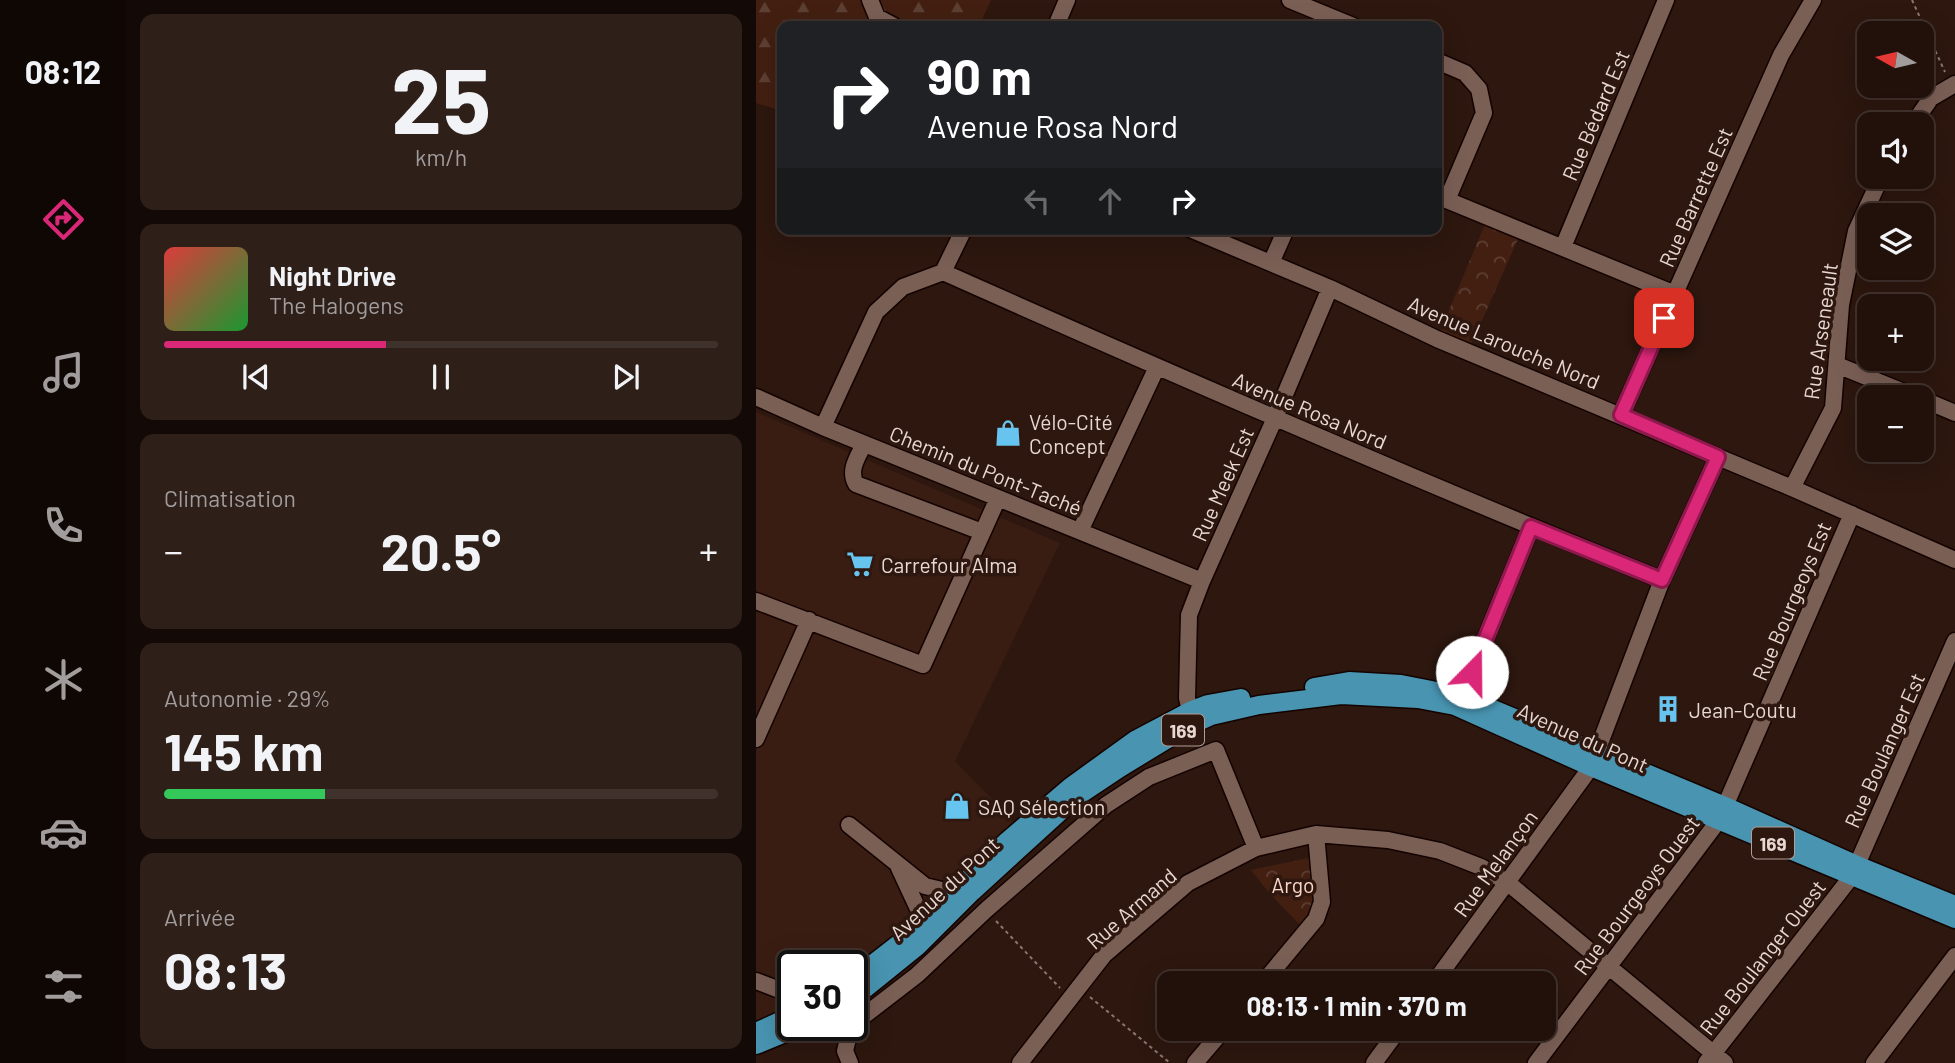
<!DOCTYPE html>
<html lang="fr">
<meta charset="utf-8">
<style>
:root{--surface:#22110b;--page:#2e1f19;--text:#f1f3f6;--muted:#a29d9d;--line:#3f312c;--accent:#db2777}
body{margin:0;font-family:Barlow,sans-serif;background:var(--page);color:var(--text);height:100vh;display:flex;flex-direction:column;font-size:26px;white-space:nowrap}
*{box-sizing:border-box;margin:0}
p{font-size:23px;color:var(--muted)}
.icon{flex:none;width:38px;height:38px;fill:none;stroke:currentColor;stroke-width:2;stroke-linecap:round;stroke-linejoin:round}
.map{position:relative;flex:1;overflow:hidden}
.sheet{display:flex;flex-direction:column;gap:14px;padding:14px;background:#130906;width:630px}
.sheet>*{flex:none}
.top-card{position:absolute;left:21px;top:21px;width:665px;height:214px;border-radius:14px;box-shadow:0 7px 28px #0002,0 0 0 2px var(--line);background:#202124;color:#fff;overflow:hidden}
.needle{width:46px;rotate:278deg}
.buttons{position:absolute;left:1101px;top:21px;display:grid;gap:14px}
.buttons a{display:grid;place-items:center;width:77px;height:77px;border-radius:14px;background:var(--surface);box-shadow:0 7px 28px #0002,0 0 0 2px var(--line);font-size:35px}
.speed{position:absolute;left:21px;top:950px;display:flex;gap:14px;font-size:35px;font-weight:700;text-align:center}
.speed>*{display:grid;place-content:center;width:91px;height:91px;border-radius:50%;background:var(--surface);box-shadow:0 7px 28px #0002,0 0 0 2px var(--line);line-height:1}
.speed .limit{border:4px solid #111;border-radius:10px;background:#fff;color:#111}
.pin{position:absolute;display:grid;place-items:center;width:60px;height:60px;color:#fff;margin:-30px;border-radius:14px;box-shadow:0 4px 10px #0006}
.me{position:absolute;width:77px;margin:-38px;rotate:22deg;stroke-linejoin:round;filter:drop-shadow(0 0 5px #0008)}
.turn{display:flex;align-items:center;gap:24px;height:147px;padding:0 35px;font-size:32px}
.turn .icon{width:91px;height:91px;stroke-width:2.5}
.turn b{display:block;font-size:49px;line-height:60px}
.lanes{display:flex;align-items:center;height:66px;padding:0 35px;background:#0003;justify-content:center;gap:35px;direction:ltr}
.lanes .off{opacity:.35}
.big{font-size:52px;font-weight:700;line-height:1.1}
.sheet .tile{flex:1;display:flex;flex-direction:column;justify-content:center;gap:10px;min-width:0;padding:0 24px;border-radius:14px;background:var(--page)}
.sheet .dial{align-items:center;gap:0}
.dial b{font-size:91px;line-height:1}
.song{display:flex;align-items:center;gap:21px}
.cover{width:84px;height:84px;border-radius:10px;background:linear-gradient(135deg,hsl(0 70% 55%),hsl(130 70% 35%))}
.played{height:7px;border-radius:4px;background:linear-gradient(90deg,var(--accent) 40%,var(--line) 40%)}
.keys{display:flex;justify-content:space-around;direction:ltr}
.heat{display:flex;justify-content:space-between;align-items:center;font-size:38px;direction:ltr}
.charge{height:10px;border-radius:5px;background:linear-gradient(90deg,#34c759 29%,var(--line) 0)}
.trip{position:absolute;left:401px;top:971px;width:399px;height:70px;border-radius:14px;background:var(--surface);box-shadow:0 7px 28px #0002,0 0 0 2px var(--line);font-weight:700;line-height:70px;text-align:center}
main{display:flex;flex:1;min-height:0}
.dock{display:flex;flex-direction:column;width:126px;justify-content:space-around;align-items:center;background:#0e0704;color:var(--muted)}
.dock .icon{width:49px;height:49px}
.dock .on{color:var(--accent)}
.dock b{font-size:32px;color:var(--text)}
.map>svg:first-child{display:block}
.built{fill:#3a1d12}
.forest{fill:url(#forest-firs)}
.park{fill:url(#park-crowns)}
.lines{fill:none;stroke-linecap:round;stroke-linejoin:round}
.minor-casing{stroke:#140300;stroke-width:19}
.major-casing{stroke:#140300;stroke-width:21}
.path{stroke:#8a7770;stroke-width:2;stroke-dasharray:3.5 3.5;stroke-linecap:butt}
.minor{stroke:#7a5f55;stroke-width:16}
.major{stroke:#4894b1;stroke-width:18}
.route-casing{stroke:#8e194d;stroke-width:18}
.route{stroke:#db2777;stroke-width:12}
.labels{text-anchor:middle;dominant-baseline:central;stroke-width:7;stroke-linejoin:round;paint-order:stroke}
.shield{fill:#2d170f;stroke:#b09e98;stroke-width:2}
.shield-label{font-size:19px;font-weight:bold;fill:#e8d8d2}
.street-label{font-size:21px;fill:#e8d8d2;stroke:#2d170f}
.poi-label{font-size:21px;fill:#e8d8d2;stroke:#2d170f;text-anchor:start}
.park-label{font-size:21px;fill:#fad6c8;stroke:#2d170f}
</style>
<main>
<nav class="dock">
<b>08:12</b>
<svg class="icon on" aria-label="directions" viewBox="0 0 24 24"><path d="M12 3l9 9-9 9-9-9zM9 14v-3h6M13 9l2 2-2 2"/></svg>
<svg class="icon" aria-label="music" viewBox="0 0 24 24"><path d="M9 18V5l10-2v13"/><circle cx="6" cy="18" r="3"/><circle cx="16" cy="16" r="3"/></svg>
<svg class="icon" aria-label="phone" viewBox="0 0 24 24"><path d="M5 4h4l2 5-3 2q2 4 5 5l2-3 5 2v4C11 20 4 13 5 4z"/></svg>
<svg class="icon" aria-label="climate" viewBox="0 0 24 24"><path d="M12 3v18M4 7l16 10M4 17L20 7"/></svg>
<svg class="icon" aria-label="car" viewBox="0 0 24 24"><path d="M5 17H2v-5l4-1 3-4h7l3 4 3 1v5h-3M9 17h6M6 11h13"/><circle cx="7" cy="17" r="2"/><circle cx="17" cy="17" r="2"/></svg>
<svg class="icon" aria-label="filters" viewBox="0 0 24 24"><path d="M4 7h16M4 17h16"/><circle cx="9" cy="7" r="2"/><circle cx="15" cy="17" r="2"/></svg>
</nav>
<section class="sheet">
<div class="tile dial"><b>25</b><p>km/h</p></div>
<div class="tile">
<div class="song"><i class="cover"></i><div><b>Night Drive</b><p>The Halogens</p></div></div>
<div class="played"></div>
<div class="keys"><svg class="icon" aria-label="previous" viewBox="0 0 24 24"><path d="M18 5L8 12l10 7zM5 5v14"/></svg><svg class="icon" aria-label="pause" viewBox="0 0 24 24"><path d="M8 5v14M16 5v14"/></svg><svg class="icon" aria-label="next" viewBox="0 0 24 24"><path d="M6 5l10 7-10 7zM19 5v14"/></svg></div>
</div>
<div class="tile"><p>Climatisation</p>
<div class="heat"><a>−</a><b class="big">20.5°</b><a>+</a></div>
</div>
<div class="tile"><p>Autonomie · 29%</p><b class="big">145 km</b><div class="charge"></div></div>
<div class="tile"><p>Arrivée</p><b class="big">08:13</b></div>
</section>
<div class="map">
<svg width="1199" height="1063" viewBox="0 0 1199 1063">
<defs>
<pattern id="forest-firs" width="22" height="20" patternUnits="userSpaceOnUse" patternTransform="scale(1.75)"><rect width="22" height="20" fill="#421f11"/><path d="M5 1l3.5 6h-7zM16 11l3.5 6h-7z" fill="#5d3f33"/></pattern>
<pattern id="park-crowns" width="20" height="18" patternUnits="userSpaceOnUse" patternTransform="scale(1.75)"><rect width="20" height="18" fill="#421f11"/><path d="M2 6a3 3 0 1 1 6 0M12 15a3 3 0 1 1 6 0" fill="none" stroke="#5d3f33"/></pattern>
</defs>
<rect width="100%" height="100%" fill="#2d170f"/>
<!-- built -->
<path class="built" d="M0 412 304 543 199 761 268 832 148 929 96 966H37V1006L0 1024Z"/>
<!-- forest -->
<path class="forest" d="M0 0H235L223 26H26V111L0 103Z"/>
<!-- park -->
<path class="park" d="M732 217 766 230 712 352 681 339Z
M557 857 561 909 547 928 514 894 495 870Z"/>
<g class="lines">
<defs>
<path id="minor" d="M114 0 121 17 138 26
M534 0 597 26
M300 26 311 0
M681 61 709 73 723 89 728 113 691 200
M1157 124 1175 98 1199 84
M681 196 919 294
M434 229 574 288 681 339 1036 488 1199 560
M807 247 910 0
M515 263 530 229
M187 272C425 378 664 482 906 580
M1081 365 1160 397
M0 397 67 427 446 581
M1166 399 1199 413
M865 415 1025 55 1057 0
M67 427 120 312 147 287 187 272 208 229
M108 444C102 457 92 470 100 484L226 532
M1036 488 1077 408 1085 305 1100 231 1125 177
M324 531 401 367
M0 601 167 665 242 498
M699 706 706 696 775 527
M433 722 434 711 431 698 433 615 446 581 519 418 574 288
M0 739 53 620
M93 825 169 886 198 893
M143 868 163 911 162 927
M0 981 21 989
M506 984 560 919 566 902 560 834
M677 984 835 767 906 580 962 457
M96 1025 161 975 230 910 350 805 393 777 460 750 500 848
M94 1063 89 1051 95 1026
M264 1063 348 955 432 883 500 848 560 834 632 840 684 851 725 867 752 883 969 1063
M439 1063 468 1029
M618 1063 643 1029
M780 1063 963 820 1096 514
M950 1063 1096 876 1199 641
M1118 1063 1199 956"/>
<path id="major" d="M558 687 593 681 645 684 706 696 969 806 1101 865 1199 905
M96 980 155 934 251 841 314 787 379 740 434 711 452 704 485 698
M96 996 110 988 162 946 216 892 319 798 364 768 433 726 455 716 503 705 585 695 662 699 699 706 835 767 1199 919
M0 1032 37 1015
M0 1045 46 1026"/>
</defs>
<!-- minor casing -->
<use href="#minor" class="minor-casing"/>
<!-- major casing -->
<use href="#major" class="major-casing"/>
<!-- path -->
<path class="path" d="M1156 0 1189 72
M240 921 304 988
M334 997 414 1063"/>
<!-- minor -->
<use href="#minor" class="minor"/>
<!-- major -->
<use href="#major" class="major"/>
</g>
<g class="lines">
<defs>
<path id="route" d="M716 672 775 527 906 580 962 457 865 415 908 318"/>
</defs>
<!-- route casing -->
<use href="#route" class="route-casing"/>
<!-- route -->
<use href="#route" class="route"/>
</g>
<!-- icons -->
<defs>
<symbol id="shop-bare" viewBox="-9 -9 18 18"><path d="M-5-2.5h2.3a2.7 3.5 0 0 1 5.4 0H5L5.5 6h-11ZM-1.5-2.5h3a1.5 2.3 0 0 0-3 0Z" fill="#66c4ef" stroke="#2d170f" stroke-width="2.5" paint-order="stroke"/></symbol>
<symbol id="supermarket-bare" viewBox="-9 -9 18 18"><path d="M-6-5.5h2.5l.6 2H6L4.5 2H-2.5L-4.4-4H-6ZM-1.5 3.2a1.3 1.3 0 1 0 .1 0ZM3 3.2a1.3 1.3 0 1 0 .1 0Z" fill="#66c4ef" stroke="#2d170f" stroke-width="2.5" paint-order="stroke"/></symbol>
<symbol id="building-bare" viewBox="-9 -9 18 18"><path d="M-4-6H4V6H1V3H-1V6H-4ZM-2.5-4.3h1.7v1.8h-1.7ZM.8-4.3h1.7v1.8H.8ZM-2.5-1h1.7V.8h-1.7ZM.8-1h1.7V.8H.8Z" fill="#66c4ef" stroke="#2d170f" stroke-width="2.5" paint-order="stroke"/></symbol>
</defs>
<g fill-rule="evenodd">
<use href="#shop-bare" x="233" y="414" width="38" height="38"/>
<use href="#supermarket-bare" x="85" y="545" width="38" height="38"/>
<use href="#building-bare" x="893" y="690" width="38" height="38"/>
<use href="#shop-bare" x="182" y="787" width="38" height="38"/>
</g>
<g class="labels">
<!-- shield labels -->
<g class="shield">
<rect x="406" y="714.5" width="42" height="31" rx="5"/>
<rect x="996" y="827.5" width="42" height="31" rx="5"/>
</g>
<g class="shield-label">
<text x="427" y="730">169</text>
<text x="1017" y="843">169</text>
</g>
<!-- street labels -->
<g class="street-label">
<text transform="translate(839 115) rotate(-67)">Rue Bédard Est</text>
<text transform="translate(939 197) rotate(-66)">Rue Barrette Est</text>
<text transform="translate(1064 331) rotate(-82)">Rue Arseneault</text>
<text transform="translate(748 342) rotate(23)">Avenue Larouche Nord</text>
<text transform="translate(554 410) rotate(23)">Avenue Rosa Nord</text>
<text transform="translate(230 470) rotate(22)">Chemin du Pont-Taché</text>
<text transform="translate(466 484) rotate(-66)">Rue Meek Est</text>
<text transform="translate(1035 601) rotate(-67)">Rue Bourgeoys Est</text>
<text transform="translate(827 737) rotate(24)">Avenue du Pont</text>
<text transform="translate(1128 750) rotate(-66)">Rue Boulanger Est</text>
<text transform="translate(739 863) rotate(-54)">Rue Melançon</text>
<text transform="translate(188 888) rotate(-43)">Avenue du Pont</text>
<text transform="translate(880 895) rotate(-53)">Rue Bourgeoys Ouest</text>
<text transform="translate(375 908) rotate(-41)">Rue Armand</text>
<text transform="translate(1006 957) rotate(-52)">Rue Boulanger Ouest</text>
</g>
<!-- poi labels -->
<g class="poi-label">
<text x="273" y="421">Vélo-Cité<tspan x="273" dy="24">Concept</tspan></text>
<text x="125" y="564">Carrefour Alma</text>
<text x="933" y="709">Jean-Coutu</text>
<text x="222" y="806">SAQ Sélection</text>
</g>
<!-- park labels -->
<g class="park-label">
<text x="537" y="884">Argo</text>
</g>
</g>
</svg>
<div class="buttons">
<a><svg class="needle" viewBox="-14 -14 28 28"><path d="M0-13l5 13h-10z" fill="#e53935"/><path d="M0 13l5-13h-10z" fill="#a29d9d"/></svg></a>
<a><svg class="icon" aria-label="sound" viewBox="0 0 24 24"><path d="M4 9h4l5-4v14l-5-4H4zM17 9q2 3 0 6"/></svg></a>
<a><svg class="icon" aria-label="layers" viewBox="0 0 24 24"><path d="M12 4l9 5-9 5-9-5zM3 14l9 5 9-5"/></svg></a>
<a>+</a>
<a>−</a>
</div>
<div class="speed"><div class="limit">30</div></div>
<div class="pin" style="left:908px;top:318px;background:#d93025"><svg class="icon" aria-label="arrive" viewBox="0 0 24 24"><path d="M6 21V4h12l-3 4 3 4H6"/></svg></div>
<svg class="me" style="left:716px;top:672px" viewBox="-20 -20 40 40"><circle r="19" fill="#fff"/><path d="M0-13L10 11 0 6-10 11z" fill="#db2777"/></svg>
<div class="trip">08:13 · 1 min · 370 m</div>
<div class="top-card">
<div class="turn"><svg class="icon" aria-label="right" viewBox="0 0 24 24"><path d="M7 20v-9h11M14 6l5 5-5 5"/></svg><div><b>90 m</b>Avenue Rosa Nord</div></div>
<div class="lanes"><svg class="icon off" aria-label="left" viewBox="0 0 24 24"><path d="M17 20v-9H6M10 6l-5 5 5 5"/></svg><svg class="icon off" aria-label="ahead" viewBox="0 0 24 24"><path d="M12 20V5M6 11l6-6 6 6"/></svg><svg class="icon" aria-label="right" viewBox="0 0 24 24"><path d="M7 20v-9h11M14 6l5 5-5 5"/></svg></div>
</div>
</div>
</main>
